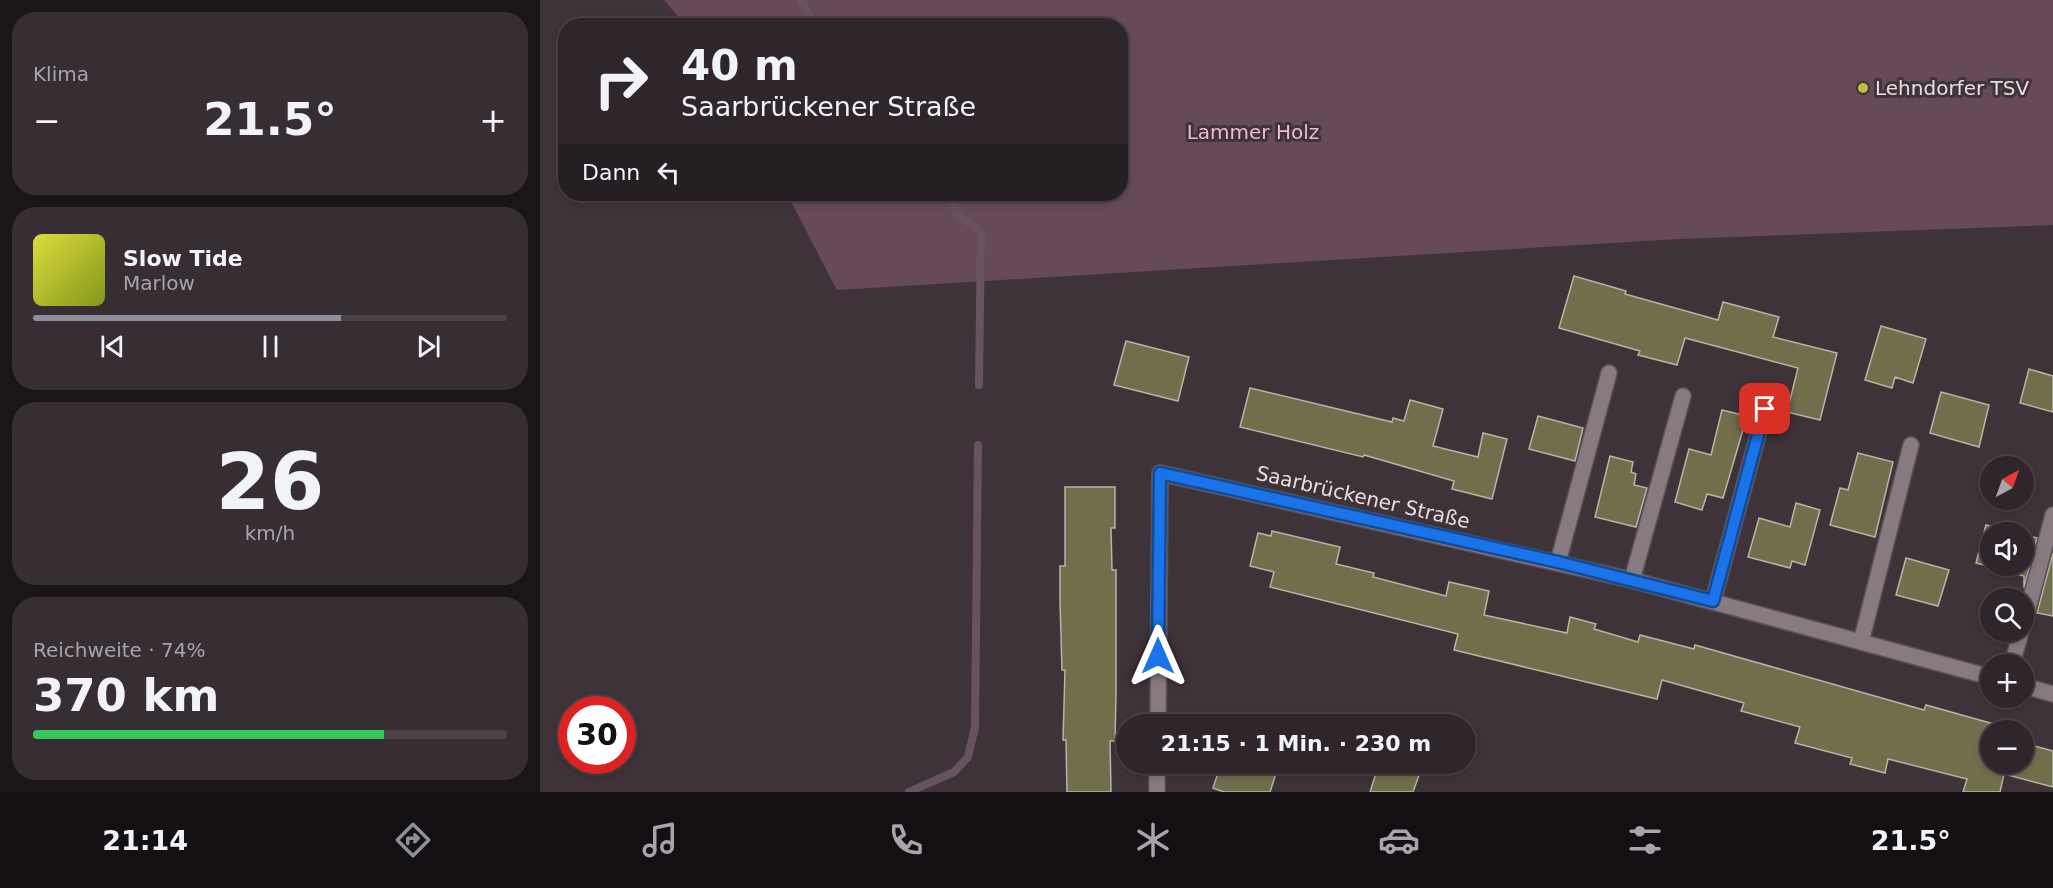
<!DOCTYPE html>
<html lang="de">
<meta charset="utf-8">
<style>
:root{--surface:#2f262c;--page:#372e34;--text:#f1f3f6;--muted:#a7a5a9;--line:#4a4348;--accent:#8c9099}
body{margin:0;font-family:"DejaVu Sans",sans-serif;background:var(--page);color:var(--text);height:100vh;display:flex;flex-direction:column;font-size:22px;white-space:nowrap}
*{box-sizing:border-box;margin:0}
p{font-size:20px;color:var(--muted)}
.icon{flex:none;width:33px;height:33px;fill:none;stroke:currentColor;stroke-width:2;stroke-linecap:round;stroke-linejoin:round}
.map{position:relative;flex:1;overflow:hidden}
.drawer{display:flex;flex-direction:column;gap:12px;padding:12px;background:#1a1518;width:540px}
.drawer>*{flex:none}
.banner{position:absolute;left:18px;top:18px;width:570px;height:183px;border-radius:24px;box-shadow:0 3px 9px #0003,0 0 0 2px var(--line);background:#2f262c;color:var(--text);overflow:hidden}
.needle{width:39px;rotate:41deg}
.controls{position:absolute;left:1440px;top:456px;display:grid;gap:12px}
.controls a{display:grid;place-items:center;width:54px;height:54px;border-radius:50%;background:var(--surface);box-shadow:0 3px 9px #0003,0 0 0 2px var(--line);font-size:30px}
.speed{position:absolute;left:18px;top:696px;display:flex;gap:12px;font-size:30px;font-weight:700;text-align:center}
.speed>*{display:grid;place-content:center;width:78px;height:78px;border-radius:50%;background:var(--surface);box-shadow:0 3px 9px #0003,0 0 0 2px var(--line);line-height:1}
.speed .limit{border:9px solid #d22;background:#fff;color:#111}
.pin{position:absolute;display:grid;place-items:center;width:51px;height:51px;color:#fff;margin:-26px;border-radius:12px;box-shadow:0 3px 9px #0006}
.me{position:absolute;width:66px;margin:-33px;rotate:0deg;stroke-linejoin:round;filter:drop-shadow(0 0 4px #0008)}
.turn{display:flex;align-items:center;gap:21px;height:126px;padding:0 24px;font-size:27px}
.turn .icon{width:78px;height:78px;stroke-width:2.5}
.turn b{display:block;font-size:42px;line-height:51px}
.then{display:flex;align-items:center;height:57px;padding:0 24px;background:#0003;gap:12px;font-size:22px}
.big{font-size:45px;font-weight:800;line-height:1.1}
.drawer .card{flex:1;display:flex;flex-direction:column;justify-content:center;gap:9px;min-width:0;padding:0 21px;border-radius:24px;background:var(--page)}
.drawer .dial{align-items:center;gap:0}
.dial b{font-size:78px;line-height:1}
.song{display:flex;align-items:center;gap:18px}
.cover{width:72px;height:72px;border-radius:9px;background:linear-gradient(135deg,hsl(60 70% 55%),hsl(70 70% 35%))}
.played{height:6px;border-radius:3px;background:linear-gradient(90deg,var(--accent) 65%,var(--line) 65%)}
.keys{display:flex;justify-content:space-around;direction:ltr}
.heat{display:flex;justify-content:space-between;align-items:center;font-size:33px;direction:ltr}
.charge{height:9px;border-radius:4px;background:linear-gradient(90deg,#34c759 74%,var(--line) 0)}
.trip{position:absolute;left:576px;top:714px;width:360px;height:60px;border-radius:30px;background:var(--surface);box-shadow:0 3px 9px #0003,0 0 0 2px var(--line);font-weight:800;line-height:60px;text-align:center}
.dock{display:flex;height:96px;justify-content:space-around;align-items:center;background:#130f12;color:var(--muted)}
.dock .icon{width:42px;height:42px}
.dock .selected{color:var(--accent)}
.dock b{font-size:27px;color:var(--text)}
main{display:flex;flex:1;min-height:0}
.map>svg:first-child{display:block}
.green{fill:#674a5a}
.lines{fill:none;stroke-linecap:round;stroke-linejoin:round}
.stream{stroke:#68525f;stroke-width:8}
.building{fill:#706e4b;stroke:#b6b5a6;stroke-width:1.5}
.service-casing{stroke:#5c5157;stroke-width:18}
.minor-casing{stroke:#5c5157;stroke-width:18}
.service{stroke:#887a81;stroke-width:15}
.minor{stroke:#887a81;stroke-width:15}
.route-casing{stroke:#114b97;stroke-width:15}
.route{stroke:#1a73e8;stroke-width:10}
.poi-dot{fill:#c6bc3c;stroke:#3f333a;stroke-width:2}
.labels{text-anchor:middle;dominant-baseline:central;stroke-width:6;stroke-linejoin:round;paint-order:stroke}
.poi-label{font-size:20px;fill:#e6dee2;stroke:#3f333a;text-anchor:start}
.park-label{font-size:20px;fill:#f2b7d8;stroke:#3f333a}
.street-label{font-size:20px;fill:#e6dee2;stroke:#3f333a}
</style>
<main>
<section class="drawer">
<div class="card"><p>Klima</p>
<div class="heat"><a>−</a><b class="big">21.5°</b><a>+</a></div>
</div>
<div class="card">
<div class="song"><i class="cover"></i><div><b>Slow Tide</b><p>Marlow</p></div></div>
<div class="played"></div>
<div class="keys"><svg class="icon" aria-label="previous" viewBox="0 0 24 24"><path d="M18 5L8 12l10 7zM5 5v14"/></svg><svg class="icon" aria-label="pause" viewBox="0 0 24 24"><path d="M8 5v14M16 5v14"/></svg><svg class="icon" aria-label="next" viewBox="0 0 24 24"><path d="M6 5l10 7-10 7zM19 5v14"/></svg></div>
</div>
<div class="card dial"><b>26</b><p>km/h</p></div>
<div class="card"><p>Reichweite · 74%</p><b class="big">370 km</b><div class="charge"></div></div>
</section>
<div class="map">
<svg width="1513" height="792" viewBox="0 0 1513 792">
<rect width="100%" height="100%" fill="#3f333a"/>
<!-- green -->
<path class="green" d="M124 0H1513V225L1138 239 297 290 247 194H580V26L145 25Z"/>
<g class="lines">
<!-- stream -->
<path class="stream" d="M261 0 275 26
M409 194 417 215 441 231 439 385
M369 792 414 772 428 757 435 727 438 445"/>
</g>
<!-- building -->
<path class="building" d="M1034 276 1086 291 1085 294 1178 320 1183 302 1239 317 1233 337 1297 353 1280 420 1247 412 1258 368 1145 338 1137 365 1098 355 1100 351 1019 328Z
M1341 326 1386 339 1373 383 1355 377 1352 388 1325 380Z
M586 341 649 357 638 401 574 385Z
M1489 369 1513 376V412L1480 403Z
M710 388 852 422 853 418 864 421 870 400 903 409 893 446 938 457 943 433 967 439 952 499 912 489 914 481 824 455 823 457 700 427Z
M1401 392 1449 405 1439 447 1390 433Z
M1182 410 1207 416 1183 498 1167 494 1162 510 1135 502 1149 449 1171 455Z
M998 416 1043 428 1035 461 989 449Z
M1318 453 1353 462 1335 537 1290 525 1300 488 1308 490Z
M1070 456 1093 462 1091 472 1096 474 1094 485 1107 488 1096 527 1055 517Z
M525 487H575V528H571L572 570H576V694L575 741H570L571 792H527L526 740H523L525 670H522L520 601V566H525Z
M1256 503 1280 510 1265 565 1252 561 1250 568 1208 557 1219 518 1250 527Z
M1446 525 1474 532H1450V566H1484V535L1497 538 1484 588V576L1436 563Z
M732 531 800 547 796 564 834 573 833 577 906 596 909 582 949 591 944 615 1027 633 1030 617 1056 624 1054 629 1098 642 1100 635 1154 649 1155 645 1384 710 1386 705 1475 730H1450V764H1484V743L1513 751V787L1464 774 1460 792H1423L1427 779 1348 759 1345 773 1310 764 1312 758 1255 743 1260 727 1201 711 1204 703 1122 680 1117 699 914 650 918 634 730 587 734 572 710 566 718 533 731 536Z
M1513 553V616L1497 613Z
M1366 558 1409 570 1398 606 1356 595Z
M681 764H739L730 792H684L673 788Z
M839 764H883L873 792H830Z"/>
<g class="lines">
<defs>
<path id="service" d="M1018 562 1069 373
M1092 580 1143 396
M1173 601 1225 409
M1484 624 1513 515
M1321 642 1371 445
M1472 664 1481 632"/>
<path id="minor" d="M1484 686 1513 694
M618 724 620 473 1092 580 1450 677
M617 792V764"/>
</defs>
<!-- service casing -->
<use href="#service" class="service-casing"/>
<!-- minor casing -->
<use href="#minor" class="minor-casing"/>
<!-- service -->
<use href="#service" class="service"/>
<!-- minor -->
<use href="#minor" class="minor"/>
</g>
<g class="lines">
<defs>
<path id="route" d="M618 656 620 473 1018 562 1173 601 1225 409"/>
</defs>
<!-- route casing -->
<use href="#route" class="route-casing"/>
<!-- route -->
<use href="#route" class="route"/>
</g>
<!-- markers -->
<circle class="poi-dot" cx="1323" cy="88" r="6"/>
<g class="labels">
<!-- poi labels -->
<g class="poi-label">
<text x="1335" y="88">Lehndorfer TSV</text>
</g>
<!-- park labels -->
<g class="park-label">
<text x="713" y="132">Lammer Holz</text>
</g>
<!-- street labels -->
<g class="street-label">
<text transform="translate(823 497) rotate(13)">Saarbrückener Straße</text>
</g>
</g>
</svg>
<div class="controls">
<a><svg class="needle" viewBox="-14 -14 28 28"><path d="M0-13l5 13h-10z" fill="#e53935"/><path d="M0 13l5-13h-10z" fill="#a7a5a9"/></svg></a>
<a><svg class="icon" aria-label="sound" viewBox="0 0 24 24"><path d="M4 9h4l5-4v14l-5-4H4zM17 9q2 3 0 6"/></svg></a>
<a><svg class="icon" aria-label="search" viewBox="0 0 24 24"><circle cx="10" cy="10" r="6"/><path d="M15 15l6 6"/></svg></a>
<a>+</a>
<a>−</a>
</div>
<div class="speed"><div class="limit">30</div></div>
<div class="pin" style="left:1225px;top:409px;background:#d93025"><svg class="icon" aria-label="arrive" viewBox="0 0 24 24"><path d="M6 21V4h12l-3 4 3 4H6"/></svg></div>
<svg class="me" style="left:618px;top:656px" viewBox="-20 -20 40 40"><path d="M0-17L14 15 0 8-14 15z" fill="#1a73e8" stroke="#fff" stroke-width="4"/></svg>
<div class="trip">21:15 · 1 Min. · 230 m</div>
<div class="banner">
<div class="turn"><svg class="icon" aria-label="right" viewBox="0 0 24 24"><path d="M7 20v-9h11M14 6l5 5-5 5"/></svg><div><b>40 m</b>Saarbrückener Straße</div></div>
<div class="then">Dann<svg class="icon" aria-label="left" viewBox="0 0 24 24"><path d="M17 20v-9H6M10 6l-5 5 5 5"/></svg></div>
</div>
</div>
</main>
<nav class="dock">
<b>21:14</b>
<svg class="icon selected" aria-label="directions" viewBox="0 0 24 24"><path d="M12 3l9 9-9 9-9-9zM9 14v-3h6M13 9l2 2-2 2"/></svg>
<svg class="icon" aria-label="music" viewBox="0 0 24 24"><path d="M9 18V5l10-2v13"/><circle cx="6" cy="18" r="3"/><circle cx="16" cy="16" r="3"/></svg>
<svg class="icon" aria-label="phone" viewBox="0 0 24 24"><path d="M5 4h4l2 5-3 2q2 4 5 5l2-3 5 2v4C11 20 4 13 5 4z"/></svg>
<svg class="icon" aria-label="climate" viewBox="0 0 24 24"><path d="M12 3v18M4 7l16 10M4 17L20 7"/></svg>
<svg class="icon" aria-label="car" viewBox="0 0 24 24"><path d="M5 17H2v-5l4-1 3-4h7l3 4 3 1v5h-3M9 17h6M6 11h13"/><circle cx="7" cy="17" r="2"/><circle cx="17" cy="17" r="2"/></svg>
<svg class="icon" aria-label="filters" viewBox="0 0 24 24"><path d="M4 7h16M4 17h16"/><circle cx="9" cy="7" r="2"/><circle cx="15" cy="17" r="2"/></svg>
<b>21.5°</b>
</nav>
